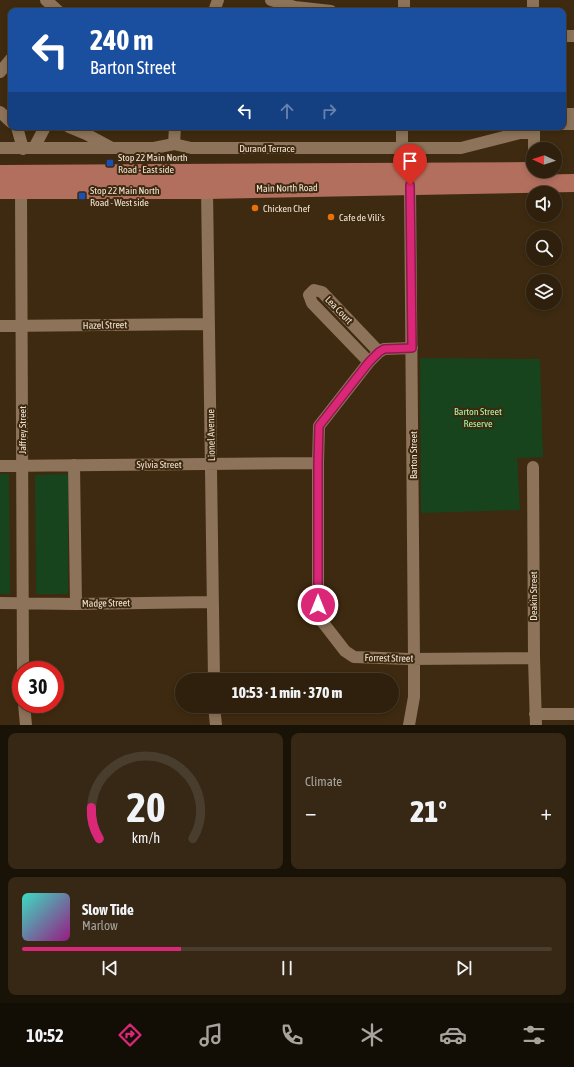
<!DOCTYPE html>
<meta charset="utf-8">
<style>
:root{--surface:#2e200c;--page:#362815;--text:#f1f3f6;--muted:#a7a39d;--line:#493e2d;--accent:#db2777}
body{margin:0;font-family:"Asap Condensed",sans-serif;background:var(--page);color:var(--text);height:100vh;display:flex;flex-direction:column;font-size:15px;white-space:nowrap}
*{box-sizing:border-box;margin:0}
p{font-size:13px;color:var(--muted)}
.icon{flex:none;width:22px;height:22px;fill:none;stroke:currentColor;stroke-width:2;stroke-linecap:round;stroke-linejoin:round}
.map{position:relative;height:725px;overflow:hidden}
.drawer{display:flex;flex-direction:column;gap:8px;padding:8px;background:#191207;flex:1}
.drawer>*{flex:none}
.guide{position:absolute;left:8px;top:8px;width:558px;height:122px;border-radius:8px;box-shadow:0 2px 6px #0003,0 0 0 1px var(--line);background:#1a4fa0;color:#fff;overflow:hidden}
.needle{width:26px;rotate:273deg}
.buttons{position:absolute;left:526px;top:142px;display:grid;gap:8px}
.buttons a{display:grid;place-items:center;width:36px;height:36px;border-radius:50%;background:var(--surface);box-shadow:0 2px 6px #0003,0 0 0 1px var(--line);font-size:20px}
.speed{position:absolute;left:12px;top:661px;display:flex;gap:8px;font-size:20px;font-weight:700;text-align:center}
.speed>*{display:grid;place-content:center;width:52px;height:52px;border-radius:50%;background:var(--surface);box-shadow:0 2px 6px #0003,0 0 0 1px var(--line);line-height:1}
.speed .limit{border:6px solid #d22;background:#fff;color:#111}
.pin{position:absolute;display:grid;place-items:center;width:34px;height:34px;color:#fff;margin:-41px -17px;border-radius:50% 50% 50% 0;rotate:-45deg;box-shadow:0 0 4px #0007}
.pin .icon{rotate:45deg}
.me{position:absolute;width:44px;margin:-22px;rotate:0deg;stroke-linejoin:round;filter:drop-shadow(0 0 3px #0008)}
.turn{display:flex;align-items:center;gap:14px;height:84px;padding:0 16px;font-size:18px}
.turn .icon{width:52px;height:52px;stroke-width:2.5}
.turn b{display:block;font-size:28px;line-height:34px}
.lanes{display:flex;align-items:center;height:38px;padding:0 16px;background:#0003;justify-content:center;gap:20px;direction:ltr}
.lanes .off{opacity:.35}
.big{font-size:30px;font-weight:800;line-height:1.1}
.drawer .widget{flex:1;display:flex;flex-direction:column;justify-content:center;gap:6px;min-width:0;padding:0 14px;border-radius:8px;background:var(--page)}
.drawer .dial{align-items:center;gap:0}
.dial svg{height:104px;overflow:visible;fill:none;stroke:var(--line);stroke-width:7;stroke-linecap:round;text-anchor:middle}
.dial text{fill:var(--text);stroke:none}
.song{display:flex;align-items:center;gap:12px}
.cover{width:48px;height:48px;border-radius:6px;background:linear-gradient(135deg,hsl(170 70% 55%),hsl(310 70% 35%))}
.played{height:4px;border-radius:2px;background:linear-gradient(90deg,var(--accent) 30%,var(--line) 30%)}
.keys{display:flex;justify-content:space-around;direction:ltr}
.heat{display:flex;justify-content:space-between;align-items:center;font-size:22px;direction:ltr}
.drawer .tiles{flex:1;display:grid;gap:8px;grid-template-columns:1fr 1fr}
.widget:last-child{grid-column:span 2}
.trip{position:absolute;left:175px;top:673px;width:224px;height:40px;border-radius:20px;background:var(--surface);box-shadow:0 2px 6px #0003,0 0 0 1px var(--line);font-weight:800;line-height:40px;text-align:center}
.menu{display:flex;height:64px;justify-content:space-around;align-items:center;background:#120d05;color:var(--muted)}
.menu .icon{width:28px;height:28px}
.menu .active{color:var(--accent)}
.menu b{font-size:18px;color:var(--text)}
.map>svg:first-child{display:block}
.green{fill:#18441d}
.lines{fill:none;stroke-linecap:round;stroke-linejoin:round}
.minor{stroke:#8c7359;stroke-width:12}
.highway{stroke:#b36f5e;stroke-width:18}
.route-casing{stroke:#8e194d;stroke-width:10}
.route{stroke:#db2777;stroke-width:7}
.transit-dot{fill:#1a4fb4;stroke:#3e2a10;stroke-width:1.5}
.food-dot{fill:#e8710a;stroke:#3e2a10;stroke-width:1.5}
.labels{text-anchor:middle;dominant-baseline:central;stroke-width:4;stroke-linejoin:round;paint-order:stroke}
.street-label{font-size:10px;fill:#f1e3d4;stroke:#3e2a10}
.poi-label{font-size:10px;fill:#f1e3d4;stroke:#3e2a10;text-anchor:start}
.park-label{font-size:10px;fill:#a5faaa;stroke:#3e2a10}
</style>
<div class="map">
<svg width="574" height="725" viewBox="0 0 574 725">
<rect width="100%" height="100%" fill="#3e2a10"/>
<!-- green -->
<path class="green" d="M420 358 540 359 543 457 517 458 520 510 421 513Z
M0 474H9L10 594H0Z
M68 474V594H36L35 475Z"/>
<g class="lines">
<!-- minor -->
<path class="minor" d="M46 0 58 11
M271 0 295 7 331 11
M404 0V11
M533 0V11
M214 11 218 0
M563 36H574
M0 72 11 59
M0 112 11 122
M563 114H574
M563 124H574
M17 127 23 149
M69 127 86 134 112 148
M534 127V149
M174 144 175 127
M402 147V127
M0 148H154L174 144 191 148H461L520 133H534
M34 148 45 127
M207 190 214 680
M21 191 23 670
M0 326 209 324
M412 348 384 349 379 352 369 362 319 426 318 463V605L321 620 345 651 354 657 409 659 534 658
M369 362 312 303 309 295 314 290 322 292 379 352
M74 465 76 604
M0 466 318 463
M533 467 534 658 536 725
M0 603 76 604 212 602
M24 704 26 725
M214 706 216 725
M535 714H574
M409 725 414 697V658L410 185"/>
<!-- highway -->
<path class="highway" d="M0 174 533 171
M0 190H207L574 183"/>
</g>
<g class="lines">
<defs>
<path id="route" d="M318 605V463L319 426 369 362 379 352 384 349 412 348 410 185"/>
</defs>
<!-- route casing -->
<use href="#route" class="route-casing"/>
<!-- route -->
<use href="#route" class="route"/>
</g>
<!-- markers -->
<g class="transit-dot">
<rect x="106" y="159" width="8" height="8" rx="2"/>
<rect x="78" y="192" width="8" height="8" rx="2"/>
</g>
<g class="food-dot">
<circle cx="255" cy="208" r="4"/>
<circle cx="331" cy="217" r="4"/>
</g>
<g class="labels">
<!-- street labels -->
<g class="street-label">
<text x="267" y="148">Durand Terrace</text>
<text transform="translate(287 188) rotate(-1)">Main North Road</text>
<text transform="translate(339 310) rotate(46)">Lea Court</text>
<text transform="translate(105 325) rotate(-1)">Hazel Street</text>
<text transform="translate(22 430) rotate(-90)">Jaffrey Street</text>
<text transform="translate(211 435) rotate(-91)">Lionel Avenue</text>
<text transform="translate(413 455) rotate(-90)">Barton Street</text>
<text x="159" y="464">Sylvia Street</text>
<text transform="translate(533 596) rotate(-90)">Deakin Street</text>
<text transform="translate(106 603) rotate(-1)">Madge Street</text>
<text transform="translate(389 658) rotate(1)">Forrest Street</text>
</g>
<!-- poi labels -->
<g class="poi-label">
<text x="118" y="157">Stop 22 Main North<tspan x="118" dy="12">Road - East side</tspan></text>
<text x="90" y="190">Stop 22 Main North<tspan x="90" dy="12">Road - West side</tspan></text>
<text x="263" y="208">Chicken Chef</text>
<text x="339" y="217">Cafe de Vili's</text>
</g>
<!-- park labels -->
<g class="park-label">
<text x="478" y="411">Barton Street<tspan x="478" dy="12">Reserve</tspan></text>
</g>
</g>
</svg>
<div class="buttons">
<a><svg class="needle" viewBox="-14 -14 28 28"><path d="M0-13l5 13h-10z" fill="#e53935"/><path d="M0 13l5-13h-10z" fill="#a7a39d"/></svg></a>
<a><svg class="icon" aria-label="sound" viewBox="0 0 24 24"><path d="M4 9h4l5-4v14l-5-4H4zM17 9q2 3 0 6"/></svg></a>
<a><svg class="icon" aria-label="search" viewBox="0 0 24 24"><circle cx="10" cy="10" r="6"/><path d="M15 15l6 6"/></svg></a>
<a><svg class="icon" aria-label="layers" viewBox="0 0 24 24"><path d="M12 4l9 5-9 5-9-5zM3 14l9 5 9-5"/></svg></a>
</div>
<div class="speed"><div class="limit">30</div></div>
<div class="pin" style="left:410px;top:185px;background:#d93025"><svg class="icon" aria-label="arrive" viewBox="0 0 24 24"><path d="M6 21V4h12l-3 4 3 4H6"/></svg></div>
<svg class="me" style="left:318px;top:605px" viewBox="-20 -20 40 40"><circle r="17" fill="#db2777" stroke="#fff" stroke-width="3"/><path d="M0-11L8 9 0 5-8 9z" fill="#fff"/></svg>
<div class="trip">10:53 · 1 min · 370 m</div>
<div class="guide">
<div class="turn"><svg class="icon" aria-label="left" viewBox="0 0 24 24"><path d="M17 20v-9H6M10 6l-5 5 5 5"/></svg><div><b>240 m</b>Barton Street</div></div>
<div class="lanes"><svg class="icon" aria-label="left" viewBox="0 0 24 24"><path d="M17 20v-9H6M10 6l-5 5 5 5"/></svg><svg class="icon off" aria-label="ahead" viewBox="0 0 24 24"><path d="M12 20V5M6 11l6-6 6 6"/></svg><svg class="icon off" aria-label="right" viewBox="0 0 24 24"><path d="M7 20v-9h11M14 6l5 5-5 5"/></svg></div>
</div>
</div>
<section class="drawer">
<div class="tiles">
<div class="widget dial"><svg viewBox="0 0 100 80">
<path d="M14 69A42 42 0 1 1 86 69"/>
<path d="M14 69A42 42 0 0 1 8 45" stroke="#db2777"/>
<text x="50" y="56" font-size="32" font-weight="700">20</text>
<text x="50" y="72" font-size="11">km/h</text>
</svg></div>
<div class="widget"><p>Climate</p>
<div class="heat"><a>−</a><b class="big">21°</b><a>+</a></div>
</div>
<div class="widget">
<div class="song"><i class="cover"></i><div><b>Slow Tide</b><p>Marlow</p></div></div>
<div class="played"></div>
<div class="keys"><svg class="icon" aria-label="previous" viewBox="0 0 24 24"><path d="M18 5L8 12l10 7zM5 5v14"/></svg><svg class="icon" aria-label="pause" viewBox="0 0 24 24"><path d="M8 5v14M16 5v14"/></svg><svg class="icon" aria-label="next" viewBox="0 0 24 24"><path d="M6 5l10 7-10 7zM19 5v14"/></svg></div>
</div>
</div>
</section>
<nav class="menu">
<b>10:52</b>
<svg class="icon active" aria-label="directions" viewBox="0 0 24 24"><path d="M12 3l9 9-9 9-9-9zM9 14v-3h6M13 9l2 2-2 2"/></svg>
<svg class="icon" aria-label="music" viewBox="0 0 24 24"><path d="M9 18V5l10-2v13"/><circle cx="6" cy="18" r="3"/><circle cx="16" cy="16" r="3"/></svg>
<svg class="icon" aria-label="phone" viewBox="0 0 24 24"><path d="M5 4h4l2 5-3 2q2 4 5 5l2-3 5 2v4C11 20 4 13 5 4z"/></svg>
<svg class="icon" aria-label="climate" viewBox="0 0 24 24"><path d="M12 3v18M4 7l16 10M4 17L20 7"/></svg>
<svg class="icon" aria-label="car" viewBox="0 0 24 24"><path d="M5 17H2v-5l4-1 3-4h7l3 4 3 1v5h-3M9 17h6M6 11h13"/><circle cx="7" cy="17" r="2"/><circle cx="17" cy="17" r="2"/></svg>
<svg class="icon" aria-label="filters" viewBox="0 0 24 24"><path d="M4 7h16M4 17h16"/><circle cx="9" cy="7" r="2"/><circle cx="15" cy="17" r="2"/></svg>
</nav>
